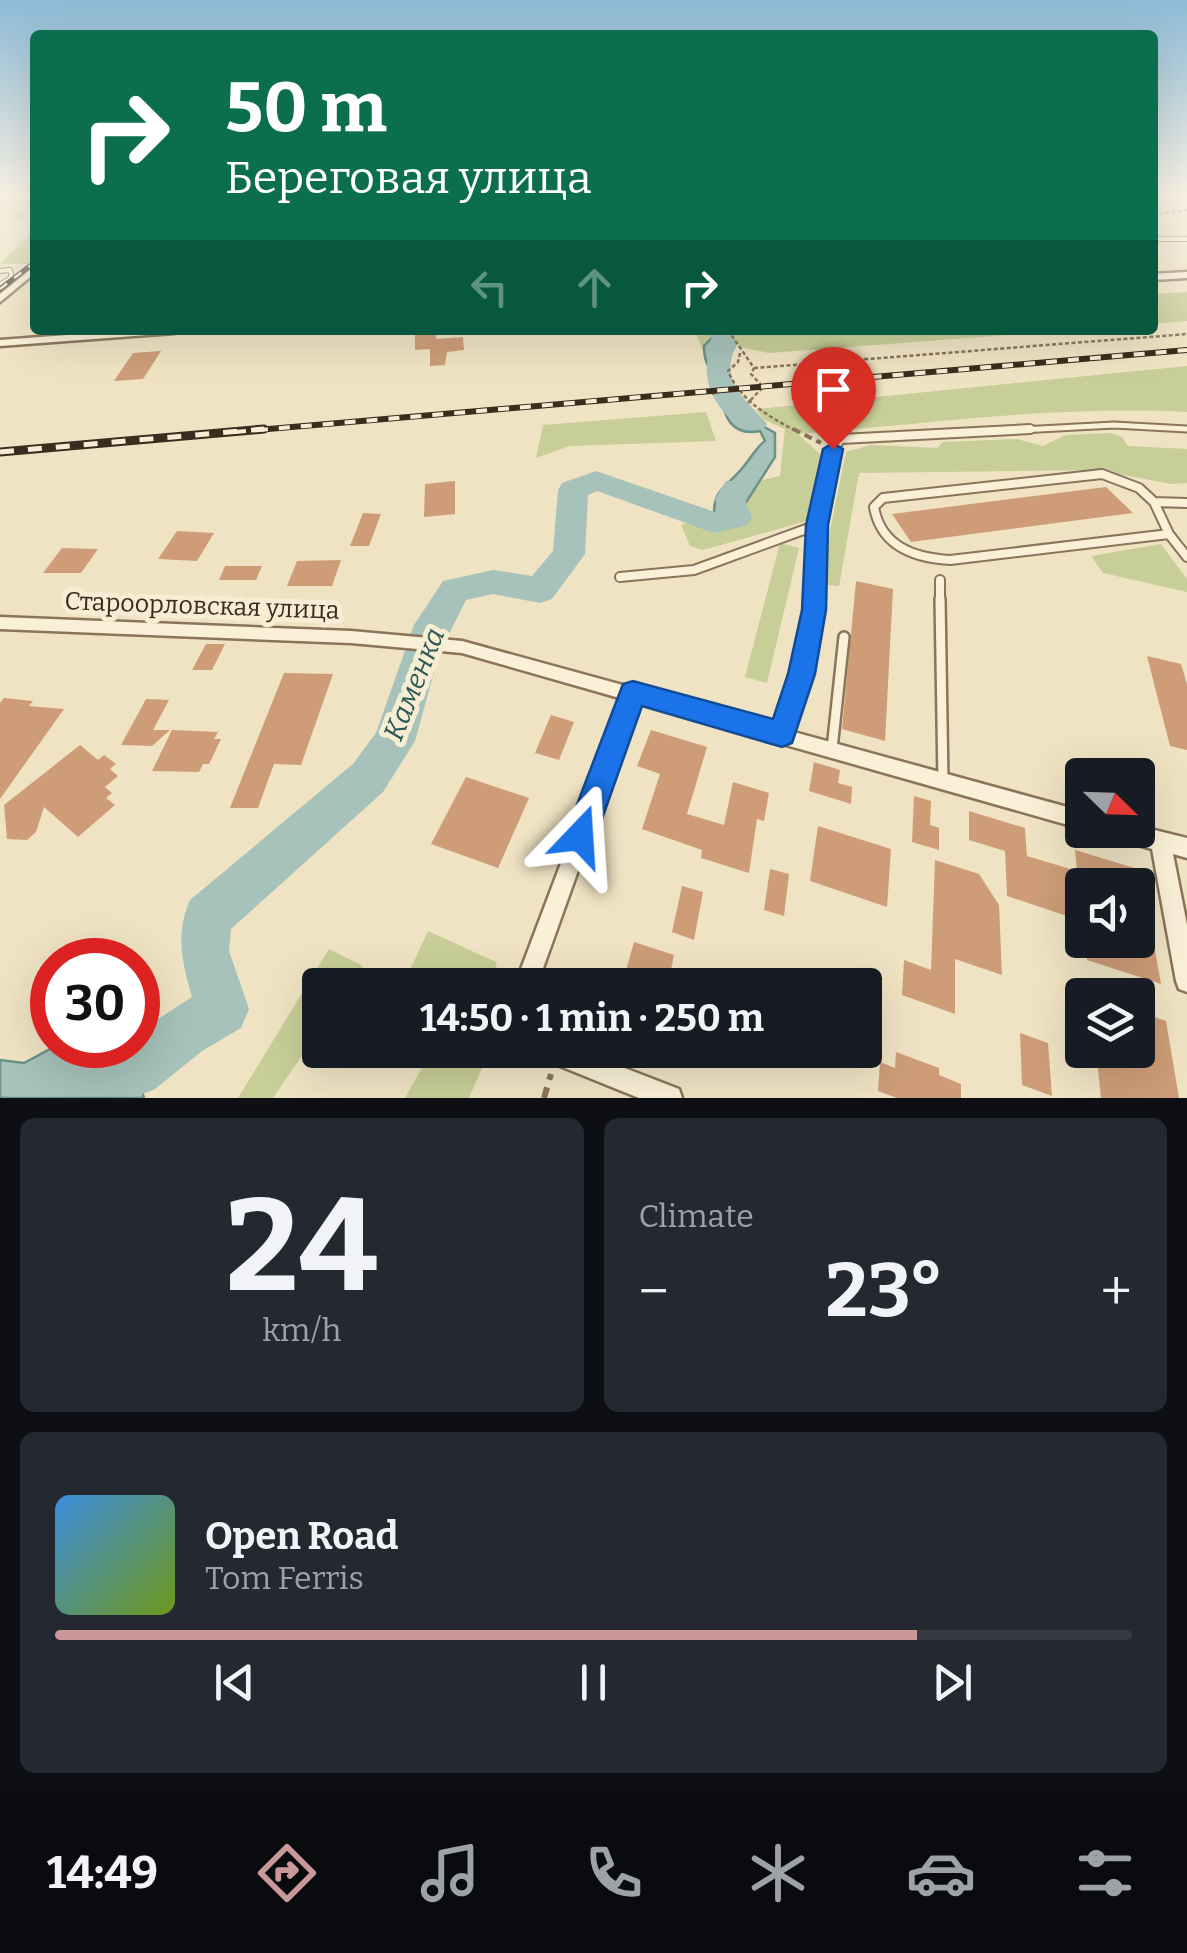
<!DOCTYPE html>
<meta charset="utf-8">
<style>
:root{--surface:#171b24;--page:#242831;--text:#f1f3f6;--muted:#9ea1a6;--line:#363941;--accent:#ca9899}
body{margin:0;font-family:Bitter,serif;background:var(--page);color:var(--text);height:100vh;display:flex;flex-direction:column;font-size:38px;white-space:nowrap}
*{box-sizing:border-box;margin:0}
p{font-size:32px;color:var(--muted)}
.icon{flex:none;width:55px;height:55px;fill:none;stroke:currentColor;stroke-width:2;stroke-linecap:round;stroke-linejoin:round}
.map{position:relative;height:1098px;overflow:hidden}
.drawer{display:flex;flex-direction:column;gap:20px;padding:20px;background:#0d0f14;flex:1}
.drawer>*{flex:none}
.guide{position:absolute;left:30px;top:30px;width:1128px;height:305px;border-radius:10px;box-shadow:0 10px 40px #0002;background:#0b6e4f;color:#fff;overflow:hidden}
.needle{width:65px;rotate:113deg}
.tools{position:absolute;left:1065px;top:758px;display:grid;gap:20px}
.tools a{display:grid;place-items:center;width:90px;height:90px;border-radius:10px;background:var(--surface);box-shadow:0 10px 40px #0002;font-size:50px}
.speed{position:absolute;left:30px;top:938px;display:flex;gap:20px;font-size:50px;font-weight:700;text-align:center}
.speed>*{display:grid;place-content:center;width:130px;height:130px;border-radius:50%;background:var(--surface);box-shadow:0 10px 40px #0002;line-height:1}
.speed .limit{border:15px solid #d22;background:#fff;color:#111}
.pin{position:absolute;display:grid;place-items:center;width:85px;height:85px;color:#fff;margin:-102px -42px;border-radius:50% 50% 50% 0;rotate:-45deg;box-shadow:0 0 10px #0007}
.pin .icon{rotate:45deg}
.me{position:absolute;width:110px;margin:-55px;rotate:20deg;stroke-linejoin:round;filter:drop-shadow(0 0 8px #0008)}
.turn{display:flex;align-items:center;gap:35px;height:210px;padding:0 30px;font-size:45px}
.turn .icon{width:130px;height:130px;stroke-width:2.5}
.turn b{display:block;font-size:70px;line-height:85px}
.lanes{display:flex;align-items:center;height:95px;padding:0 30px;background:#0003;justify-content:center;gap:50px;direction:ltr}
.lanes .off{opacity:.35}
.big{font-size:75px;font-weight:700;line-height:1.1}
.drawer .widget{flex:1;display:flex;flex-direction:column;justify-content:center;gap:15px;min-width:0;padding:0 35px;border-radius:15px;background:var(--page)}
.drawer .dial{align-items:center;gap:0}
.dial b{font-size:130px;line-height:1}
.song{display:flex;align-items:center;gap:30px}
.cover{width:120px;height:120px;border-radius:15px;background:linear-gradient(135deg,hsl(210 70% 55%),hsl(80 70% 35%))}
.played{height:10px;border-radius:5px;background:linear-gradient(90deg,var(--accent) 80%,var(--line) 80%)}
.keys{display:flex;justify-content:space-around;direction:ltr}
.heat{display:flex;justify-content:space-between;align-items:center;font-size:55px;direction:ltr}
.drawer .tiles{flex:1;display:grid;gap:20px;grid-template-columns:1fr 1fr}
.widget:last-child{grid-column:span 2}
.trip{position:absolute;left:302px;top:968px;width:580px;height:100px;border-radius:10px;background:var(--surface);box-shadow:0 10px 40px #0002;font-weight:700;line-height:100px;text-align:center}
.dock{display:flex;height:160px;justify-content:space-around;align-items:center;background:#090b0e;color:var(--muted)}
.dock .icon{width:70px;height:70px}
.dock .active{color:var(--accent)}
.dock b{font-size:45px;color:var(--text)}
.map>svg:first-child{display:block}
.green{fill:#c7ce97}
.water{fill:#a6c2ba;stroke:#6c9188;stroke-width:2.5}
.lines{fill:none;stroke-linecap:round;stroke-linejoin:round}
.river{fill:#a6c2ba;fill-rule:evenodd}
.building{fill:#ce9d78}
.lane-far3-casing{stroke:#8a745a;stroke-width:6}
.lane-far2-casing{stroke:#8a745a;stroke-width:9}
.lane-far1-casing{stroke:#8a745a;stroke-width:12}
.lane-casing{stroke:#8a745a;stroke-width:14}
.street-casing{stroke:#8a745a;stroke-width:5}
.path-far2{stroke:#8a745a;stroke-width:2.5;stroke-dasharray:4 2.5;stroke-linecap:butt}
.path-far1{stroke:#8a745a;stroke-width:4;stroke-dasharray:8 5;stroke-linecap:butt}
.path{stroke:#8a745a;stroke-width:6;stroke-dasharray:11 8;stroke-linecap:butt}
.lane-far3{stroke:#faf0d7;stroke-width:4}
.lane-far2{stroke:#faf0d7;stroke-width:5}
.lane-far1{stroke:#faf0d7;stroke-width:8}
.lane{stroke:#faf0d7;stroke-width:9}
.street{fill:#faf0d7;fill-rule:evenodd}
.rail-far2-casing{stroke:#3a2c1e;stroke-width:5}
.rail-far1-casing{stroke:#3a2c1e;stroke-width:6}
.rail-casing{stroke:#3a2c1e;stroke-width:9}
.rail-far2{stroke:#f6edd3;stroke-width:2.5;stroke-dasharray:9;stroke-linecap:butt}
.rail-far1{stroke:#f6edd3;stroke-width:4;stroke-dasharray:11;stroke-linecap:butt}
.rail{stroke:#f6edd3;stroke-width:5;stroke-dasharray:14;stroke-linecap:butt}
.route{fill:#1a73e8;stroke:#114b97;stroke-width:2.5}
.labels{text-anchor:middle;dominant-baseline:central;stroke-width:10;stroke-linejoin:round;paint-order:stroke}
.street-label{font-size:25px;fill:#3a2c1e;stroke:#f6edd3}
.water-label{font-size:28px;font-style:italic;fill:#2d5a57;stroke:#f6edd3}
</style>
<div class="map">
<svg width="1187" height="1098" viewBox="0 0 1187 1098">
<rect width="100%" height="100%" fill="#efe3c3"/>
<!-- green -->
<path class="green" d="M0 195H35V254L28 264H0L28 237 30 218 10 219 16 210 0 211Z
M1187 292V321L1153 324V294Z
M695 330H1073L769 353 740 347 726 333 719 331 704 346V354Z
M1187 366V412C1058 405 927 424 798 434L820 454 823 467 807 521 703 550 690 546 681 525 724 508 745 484 780 476 785 429 763 419 756 409Z
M706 412 716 441 570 446 536 458 543 425Z
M1110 433 1122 437 1128 446 1187 449V483L1172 484 1096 470 859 473 839 586 827 585 820 579 846 452 871 445 937 448 943 442 1017 439 1043 446 1065 435Z
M780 543 799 548 767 683 745 677Z
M1161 544 1187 579V592L1103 573 1091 556Z
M428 931 496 962 498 985H403Z
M329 949 363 966 350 985H320V1029L273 1098H238Z
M432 1050H490L469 1098H405Z"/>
<!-- water -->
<path class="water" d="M718 331 728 337 725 362 728 386 721 388C713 372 704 367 704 346Z
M719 392 738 397V406L753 415 752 420 775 433V457L736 518 714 523C712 487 725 490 744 466 752 457 757 446 765 441L760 431C728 437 724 412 719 392Z
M50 1049 113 1058 135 1069 144 1098H0V1060L24 1063Z"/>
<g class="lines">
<!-- river -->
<path class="river" d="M709 330H731L737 345C717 382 747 399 767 424L763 430H745C716 412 696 377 713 345Z
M596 471 715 512H719L715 499 726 481H748L752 488 745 499 752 518 747 525 714 533 597 491 588 495 585 554 552 599 540 603 493 594 466 600 439 654 415 741 383 792 231 929 229 951 249 1009 241 1028 202 1051 155 1089 135 1097 115 1089 107 1069C115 1050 117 1045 138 1045V1032L192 997C182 961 175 935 190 900L353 764 376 733 414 625 443 581 493 570 532 576 553 551 558 490 562 483Z"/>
</g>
<!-- building -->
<path class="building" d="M415 330H436V339L463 337 464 350 447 352 445 365 430 366V349L415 350Z
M161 351 143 379 114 381 133 353Z
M455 481V514L424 517 425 484Z
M1106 487 1133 513 911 542 892 514Z
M363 513 381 514 369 546H350Z
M177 531 214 533 197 561 158 559Z
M62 548 98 549 81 573H43Z
M341 560 332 586H287L297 561Z
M225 566H262L256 580H219Z
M856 581 893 589 885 741 842 729Z
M206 644H225L212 670H192Z
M1147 656 1181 664 1187 684V750L1170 746Z
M284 673 333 674 301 765 274 764 258 808H230Z
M4 698 33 701 29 706 64 709 0 799V703Z
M146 699 169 700 153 730H170L152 746 121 745Z
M551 715 574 722 559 760 535 753Z
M172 730 218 732 214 739H221L209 764H203L199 772 152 771Z
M651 730 707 747 687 814 724 825 733 782 769 793 764 821 757 819 749 873 701 858 702 850 642 829 660 774 637 766Z
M80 745 98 760 104 755 116 764 110 769 118 776 105 787 112 793 106 798 115 805 78 837 44 807 36 832 27 840 7 839 4 805Z
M814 762 840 770 838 783 852 787 851 804 809 791Z
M466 777 529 798 498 868 431 844Z
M914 796 931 801 930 825 939 828V850L912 842Z
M969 811 1025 828 1027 856 1077 871 1075 850 1141 870 1144 885H1082V921L1007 896 1005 851 969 840Z
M818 826 891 849 887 907 810 881Z
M935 860 979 874 999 905 1002 975 955 959V1014L902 995 904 960 931 970Z
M770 869 789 874 784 916 764 910Z
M682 886 703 892 694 940 672 932Z
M1138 894H1145L1161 984 1087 960 1085 940H1138Z
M634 942 674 955 668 985H622Z
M1138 1011 1166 1021 1179 1098H1101L1096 1050H1138Z
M1020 1033 1048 1043 1052 1096 1022 1085Z
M896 1052 939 1068V1075L961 1084V1098H897L878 1091 880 1062 895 1068Z"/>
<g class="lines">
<defs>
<path id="lane-far3" d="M1152 239H1187
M0 271 10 270 12 277 0 285"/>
<path id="lane-far2" d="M982 432 1114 425 1187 429"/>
<path id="lane-far1" d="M1154 502 1139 488 1102 474 883 498 874 507C881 547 915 558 950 560L1169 534
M1187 503 1154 502 1169 534 1187 557
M620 577 694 570 817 525
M940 580V602
M814 602 817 525 833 449 841 439 1030 429"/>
<path id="lane" d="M940 599 943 782
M782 735 802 674 814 599
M832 749 844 637"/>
<path id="street" d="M35 266V273L0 302V294Z
M1187 272V278L1152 280V274Z
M135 330H179L174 333 0 346V340Z
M0 617 351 631 462 641 1082 811V829L638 703 537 985H515L623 699 462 653 351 643 0 629Z
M1138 826 1187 838V858L1173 854 1187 925V992L1179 989 1176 981 1152 849 1110 837 1107 830H1138Z
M536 1050H578L679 1089 682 1098H639L540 1058Z"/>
</defs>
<!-- lane-far3 casing -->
<use href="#lane-far3" class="lane-far3-casing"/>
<!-- lane-far2 casing -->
<use href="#lane-far2" class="lane-far2-casing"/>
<!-- lane-far1 casing -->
<use href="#lane-far1" class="lane-far1-casing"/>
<!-- lane casing -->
<use href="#lane" class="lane-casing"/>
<!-- street casing -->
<use href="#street" class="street-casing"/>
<!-- path-far2 -->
<path class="path-far2" d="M1152 215 1187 210
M728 330 754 368 751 374 763 387 748 403
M740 353 738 362 728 371C741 402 770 417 798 432
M754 368 1187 334
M712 391 714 396"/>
<!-- path-far1 -->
<path class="path-far1" d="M793 429 821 443"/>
<!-- path -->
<path class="path" d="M544 1098 551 1074"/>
<!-- lane-far3 -->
<use href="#lane-far3" class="lane-far3"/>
<!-- lane-far2 -->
<use href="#lane-far2" class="lane-far2"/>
<!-- lane-far1 -->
<use href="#lane-far1" class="lane-far1"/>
<!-- lane -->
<use href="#lane" class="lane"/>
<!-- street -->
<use href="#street" class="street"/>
<defs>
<path id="rail-far2" d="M0 289 35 262"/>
<path id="rail-far1" d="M235 432 1187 350"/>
<path id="rail" d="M0 452 264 429"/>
</defs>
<!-- rail-far2 casing -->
<use href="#rail-far2" class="rail-far2-casing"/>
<!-- rail-far1 casing -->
<use href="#rail-far1" class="rail-far1-casing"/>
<!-- rail casing -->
<use href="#rail" class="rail-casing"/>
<!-- rail-far2 -->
<use href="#rail-far2" class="rail-far2"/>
<!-- rail-far1 -->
<use href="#rail-far1" class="rail-far1"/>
<!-- rail -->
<use href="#rail" class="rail"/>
</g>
<!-- sky -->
<linearGradient id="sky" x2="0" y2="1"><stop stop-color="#8dbad6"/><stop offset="0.56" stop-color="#f8f2e4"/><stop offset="1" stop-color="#f8f2e4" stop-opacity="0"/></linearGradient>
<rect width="1187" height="349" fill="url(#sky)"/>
<!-- route -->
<path class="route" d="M833 443 843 449 828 525 826 610 815 674 792 743 782 747 642 706 592 847 580 851 569 847 565 836 623 684 633 681 773 719 788 674 802 610 806 525 823 449Z"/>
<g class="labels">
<!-- street labels -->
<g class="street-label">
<text transform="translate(202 606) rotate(2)">Староорловская улица</text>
</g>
<!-- water labels -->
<g class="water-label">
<text transform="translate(414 684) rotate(-68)">Каменка</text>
</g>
</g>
</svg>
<div class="tools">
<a><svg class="needle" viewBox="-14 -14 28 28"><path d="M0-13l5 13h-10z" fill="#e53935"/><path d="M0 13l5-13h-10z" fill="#9ea1a6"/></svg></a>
<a><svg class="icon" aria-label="sound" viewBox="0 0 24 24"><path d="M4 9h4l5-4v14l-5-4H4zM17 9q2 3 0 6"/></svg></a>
<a><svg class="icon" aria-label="layers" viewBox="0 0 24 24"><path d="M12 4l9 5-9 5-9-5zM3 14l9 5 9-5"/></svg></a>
</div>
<div class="speed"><div class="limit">30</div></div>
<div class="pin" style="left:833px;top:449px;background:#d93025"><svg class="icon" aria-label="arrive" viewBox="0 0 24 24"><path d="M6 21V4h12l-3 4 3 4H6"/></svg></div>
<svg class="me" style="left:580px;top:836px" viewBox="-20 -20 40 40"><path d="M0-17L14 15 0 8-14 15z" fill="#1a73e8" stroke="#fff" stroke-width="4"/></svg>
<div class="trip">14:50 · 1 min · 250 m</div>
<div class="guide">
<div class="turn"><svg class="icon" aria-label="right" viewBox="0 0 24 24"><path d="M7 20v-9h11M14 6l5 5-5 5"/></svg><div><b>50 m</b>Береговая улица</div></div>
<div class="lanes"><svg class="icon off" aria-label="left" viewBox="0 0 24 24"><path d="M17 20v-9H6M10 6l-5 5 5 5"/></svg><svg class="icon off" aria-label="ahead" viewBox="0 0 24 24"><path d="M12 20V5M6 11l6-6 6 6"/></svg><svg class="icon" aria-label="right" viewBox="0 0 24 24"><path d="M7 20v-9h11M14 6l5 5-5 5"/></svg></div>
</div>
</div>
<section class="drawer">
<div class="tiles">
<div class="widget dial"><b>24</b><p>km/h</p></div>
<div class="widget"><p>Climate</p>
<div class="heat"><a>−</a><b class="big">23°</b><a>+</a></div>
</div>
<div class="widget">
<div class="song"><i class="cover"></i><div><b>Open Road</b><p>Tom Ferris</p></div></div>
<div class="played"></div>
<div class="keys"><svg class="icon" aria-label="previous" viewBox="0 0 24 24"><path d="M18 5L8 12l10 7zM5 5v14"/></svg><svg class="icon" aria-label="pause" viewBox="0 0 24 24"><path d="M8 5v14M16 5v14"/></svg><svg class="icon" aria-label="next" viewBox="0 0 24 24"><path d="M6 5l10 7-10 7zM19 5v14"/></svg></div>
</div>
</div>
</section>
<nav class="dock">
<b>14:49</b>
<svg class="icon active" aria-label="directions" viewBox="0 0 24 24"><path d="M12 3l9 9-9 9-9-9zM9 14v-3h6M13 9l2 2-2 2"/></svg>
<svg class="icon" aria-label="music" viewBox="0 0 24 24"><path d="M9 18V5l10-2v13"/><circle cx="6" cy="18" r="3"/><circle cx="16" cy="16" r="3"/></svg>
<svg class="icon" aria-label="phone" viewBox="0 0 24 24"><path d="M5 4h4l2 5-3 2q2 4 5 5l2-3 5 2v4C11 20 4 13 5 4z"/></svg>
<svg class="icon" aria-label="climate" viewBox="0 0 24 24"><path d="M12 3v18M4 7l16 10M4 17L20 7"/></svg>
<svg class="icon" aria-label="car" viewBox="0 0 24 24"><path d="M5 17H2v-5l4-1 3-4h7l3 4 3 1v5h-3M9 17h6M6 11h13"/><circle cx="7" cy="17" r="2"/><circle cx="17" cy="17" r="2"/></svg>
<svg class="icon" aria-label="filters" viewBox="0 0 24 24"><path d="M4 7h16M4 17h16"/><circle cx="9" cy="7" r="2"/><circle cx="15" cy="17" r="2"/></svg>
</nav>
